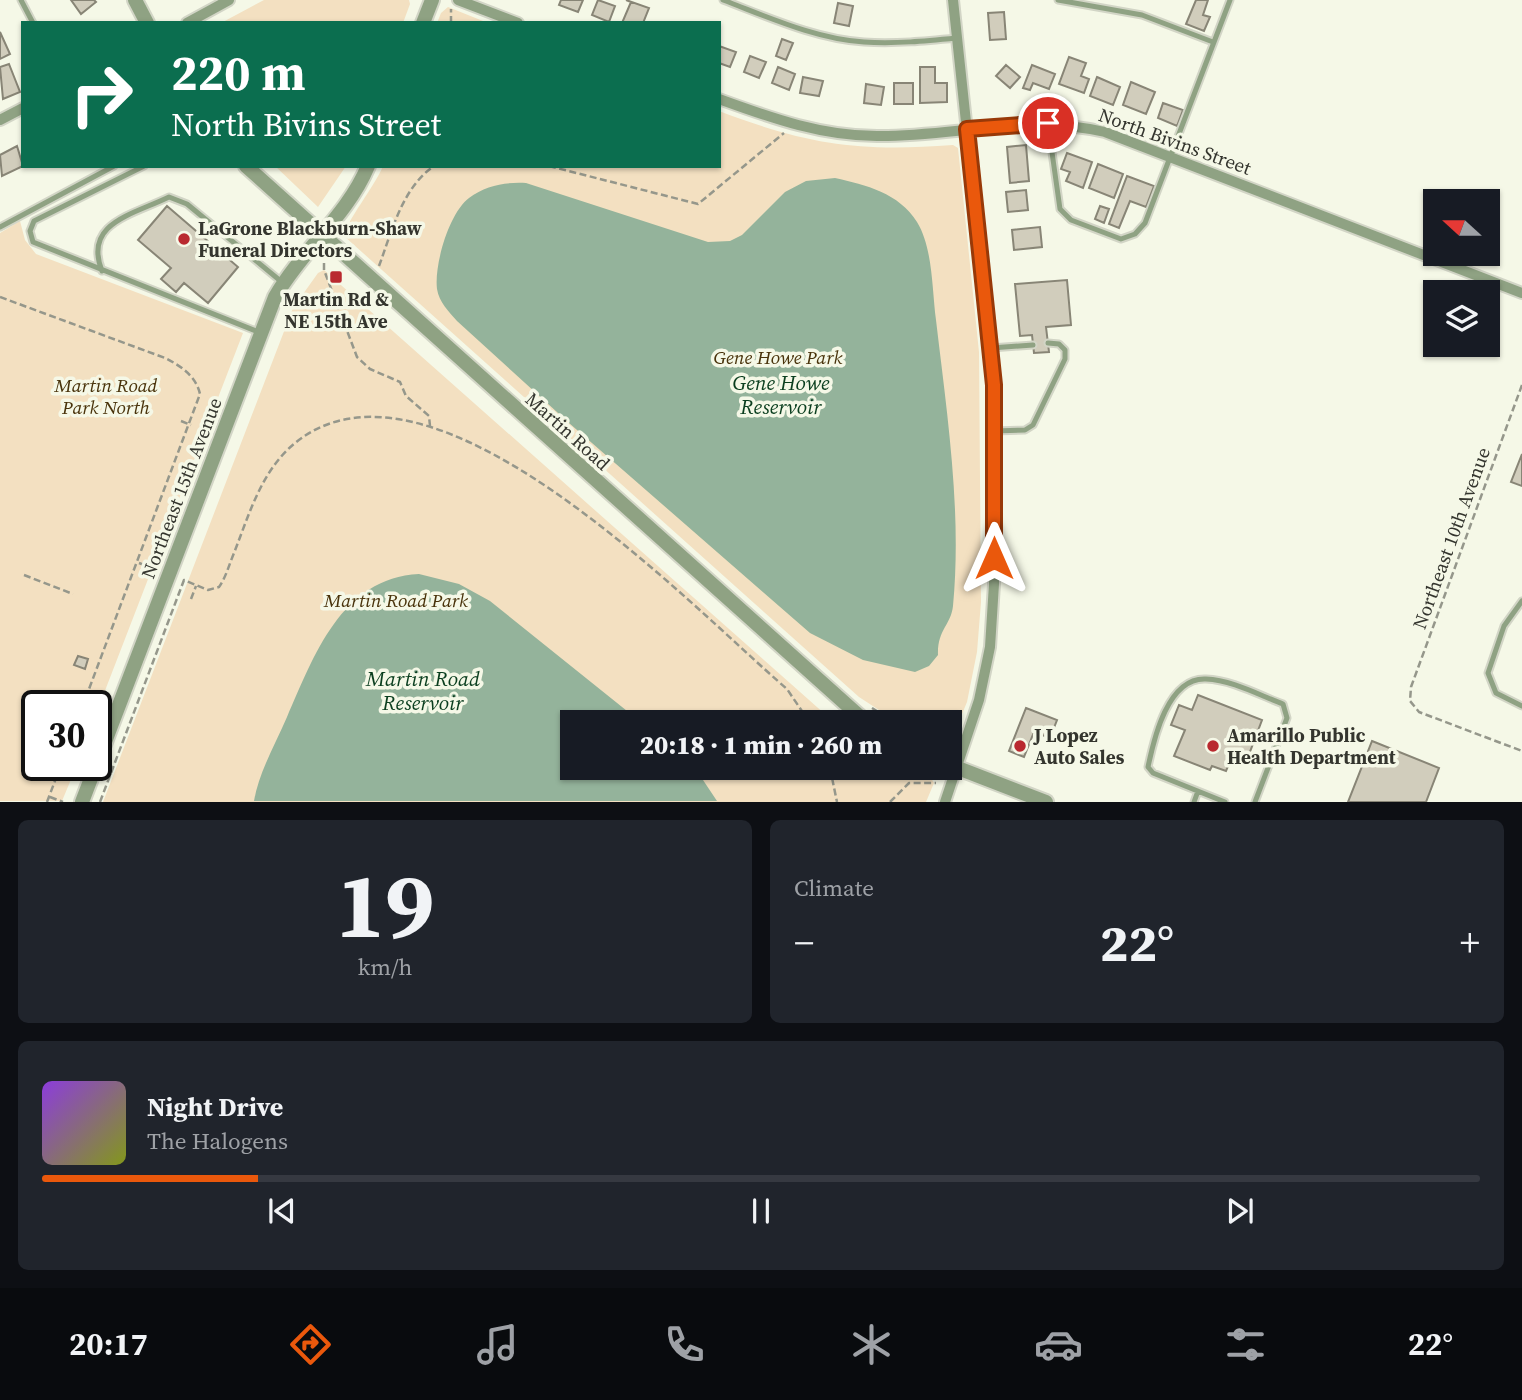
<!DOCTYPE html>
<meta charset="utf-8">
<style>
:root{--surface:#171b24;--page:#20242c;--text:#f1f3f6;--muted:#9ea1a6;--line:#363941;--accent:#ea580c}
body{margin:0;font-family:"Source Serif 4",serif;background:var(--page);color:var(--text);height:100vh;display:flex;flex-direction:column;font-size:26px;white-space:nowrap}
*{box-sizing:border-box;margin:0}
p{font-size:23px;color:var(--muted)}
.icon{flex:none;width:38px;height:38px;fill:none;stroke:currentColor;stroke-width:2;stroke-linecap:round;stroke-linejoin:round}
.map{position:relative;height:802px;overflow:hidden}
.sheet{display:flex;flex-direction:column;gap:18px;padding:18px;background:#0d0f14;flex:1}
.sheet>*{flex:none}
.hud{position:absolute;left:21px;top:21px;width:700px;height:147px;border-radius:0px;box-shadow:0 2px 5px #0004;background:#0b6e4f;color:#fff;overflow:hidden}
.needle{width:46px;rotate:291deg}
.tools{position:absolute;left:1423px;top:189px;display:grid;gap:14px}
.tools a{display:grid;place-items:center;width:77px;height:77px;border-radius:0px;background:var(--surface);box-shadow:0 2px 5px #0004;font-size:35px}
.speed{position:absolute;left:21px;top:690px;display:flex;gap:14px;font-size:35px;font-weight:700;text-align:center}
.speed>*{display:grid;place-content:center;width:91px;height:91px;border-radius:50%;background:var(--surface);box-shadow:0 2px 5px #0004;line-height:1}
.speed .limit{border:4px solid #111;border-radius:10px;background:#fff;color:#111}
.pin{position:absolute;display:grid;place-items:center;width:60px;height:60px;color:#fff;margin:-30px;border:4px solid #fff;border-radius:50%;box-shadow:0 2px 7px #0007}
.me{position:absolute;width:77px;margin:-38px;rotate:0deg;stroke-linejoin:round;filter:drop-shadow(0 0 5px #0008)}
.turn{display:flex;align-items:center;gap:24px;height:147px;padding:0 35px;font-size:32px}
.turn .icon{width:91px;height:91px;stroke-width:2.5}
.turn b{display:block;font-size:49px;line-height:60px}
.big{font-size:52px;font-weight:800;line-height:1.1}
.sheet .tile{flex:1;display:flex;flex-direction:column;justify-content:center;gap:10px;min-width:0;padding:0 24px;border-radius:10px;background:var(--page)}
.sheet .dial{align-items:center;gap:0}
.dial b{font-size:91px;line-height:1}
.song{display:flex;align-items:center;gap:21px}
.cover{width:84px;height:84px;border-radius:10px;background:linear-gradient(135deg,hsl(270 70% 55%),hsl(70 70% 35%))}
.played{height:7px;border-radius:4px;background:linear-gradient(90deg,var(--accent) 15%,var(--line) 15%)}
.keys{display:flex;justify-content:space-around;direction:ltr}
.heat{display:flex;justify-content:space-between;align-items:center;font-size:38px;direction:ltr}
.sheet .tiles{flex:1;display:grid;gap:18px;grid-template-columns:1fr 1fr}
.tile:last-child{grid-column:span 2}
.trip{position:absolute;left:560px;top:710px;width:402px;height:70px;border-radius:0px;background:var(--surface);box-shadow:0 2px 5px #0004;font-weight:800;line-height:70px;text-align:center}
.menu{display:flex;height:112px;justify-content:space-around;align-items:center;background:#090b0e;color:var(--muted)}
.menu .icon{width:49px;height:49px}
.menu .current{color:var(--accent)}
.menu b{font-size:32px;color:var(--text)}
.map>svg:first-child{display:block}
.green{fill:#f3e0c1}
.water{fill:#94b39b}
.building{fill:#d1cdbc;stroke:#888576;stroke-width:2}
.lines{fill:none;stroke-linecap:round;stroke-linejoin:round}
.service-casing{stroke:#d2d5c6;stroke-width:9}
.minor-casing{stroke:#d2d5c6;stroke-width:14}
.tertiary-casing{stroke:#d2d5c6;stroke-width:18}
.path{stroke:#95978b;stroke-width:2.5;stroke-dasharray:7 3.5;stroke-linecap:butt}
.service{stroke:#8fa283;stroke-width:5}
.minor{stroke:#8fa283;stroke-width:10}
.tertiary{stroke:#8fa283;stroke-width:14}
.route-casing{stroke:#983908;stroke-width:18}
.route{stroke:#ea580c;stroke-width:12}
.poi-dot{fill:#b9292f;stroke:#f5f8e7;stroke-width:2.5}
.labels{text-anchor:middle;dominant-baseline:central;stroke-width:7;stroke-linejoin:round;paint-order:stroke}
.street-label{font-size:19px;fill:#34352e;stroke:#f5f8e7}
.poi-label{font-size:19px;font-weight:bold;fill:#34352e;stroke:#f5f8e7;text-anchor:start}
.park-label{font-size:19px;font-style:italic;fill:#49330b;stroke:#f5f8e7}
.water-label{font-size:21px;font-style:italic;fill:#0a3e1e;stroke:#f5f8e7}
</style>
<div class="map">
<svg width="1522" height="802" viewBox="0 0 1522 802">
<rect width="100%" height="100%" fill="#f5f8e7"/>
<!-- green -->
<path class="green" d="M264 0H409L410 4 403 23H221Z
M448 7 488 23H437L441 13Z
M719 111C808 145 859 152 953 145L958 148 979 352 981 602 977 652 967 702 950 743V723H899L859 697 344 236C345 223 375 186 383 166H719Z
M275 166H346L318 207Z
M20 221 25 240 36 254 243 333 96 714V705H37V765H77L62 801H0V233Z
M324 270 835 723H572V768H908L931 778 934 783 926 802H103L293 308 318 273Z"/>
<!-- water -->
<path class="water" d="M835 178C866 185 899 193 917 222 933 248 932 290 936 320 947 414 962 511 953 606 951 625 937 630 938 655L929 666 915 672 863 660 810 633 569 423 457 321C449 312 439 302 437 289 434 265 449 213 469 198 486 185 506 182 526 183L708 242 730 241 742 235 785 192 806 181Z
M419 574 459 584 490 601 642 723H572V768H695L717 801H254C259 772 275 745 287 717 314 656 341 578 419 574Z"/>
<!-- building -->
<path class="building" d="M71 0H94L96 2 81 14Z
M561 0H583L578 12 559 5Z
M598 0 615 6 609 22 592 15Z
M626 0 649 8 643 23H622L631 2Z
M1196 0H1208L1203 15 1210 17 1204 31 1186 24Z
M838 3 853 6 849 26 834 23Z
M1004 12 1006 39 990 40 988 13Z
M0 32 10 54 0 59Z
M782 39 793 43 786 60 776 56Z
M719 46 736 52 730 67 719 63Z
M750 56 766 62 759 78 744 72Z
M1069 57 1086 63 1081 76 1089 79 1084 93 1059 84Z
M9 64 20 92 3 99 0 67Z
M1006 65 1020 77 1010 88 996 76Z
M1032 65 1055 74 1049 89 1033 83 1030 90 1023 88Z
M778 67 795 74 789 90 772 83Z
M920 67H935V83H947V102L920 103Z
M803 77 823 81 819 96 800 93Z
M1097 77 1120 87 1113 105 1090 96Z
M1131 82 1155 92 1146 114 1123 105Z
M894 83H913V104H894Z
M866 84 884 87 881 105 864 103Z
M1163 103 1183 110 1177 126 1158 118Z
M1026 145 1029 181 1010 183 1007 147Z
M17 146 23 166 2 176 0 155Z
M1067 153 1092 162 1083 188 1066 181 1070 172 1061 169Z
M1098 164 1123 174 1114 198 1089 188Z
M1127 176 1154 186 1146 207 1130 201 1119 228 1109 224Z
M1026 190 1028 210 1008 212 1006 192Z
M167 206 238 267 208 303 184 283 176 292 161 279 171 268 138 240Z
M1100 206 1109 209 1104 223 1095 219Z
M1040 227 1042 247 1014 250 1012 230Z
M1067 280 1071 325 1046 327 1049 352 1034 353 1032 335 1020 336 1015 284Z
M1522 454V486L1511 482Z
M78 656 88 659 85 669 74 665Z
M1198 695 1262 720 1245 765 1231 759 1226 771 1212 766 1210 770 1174 756 1185 730 1171 725 1179 705 1192 710Z
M1026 708 1057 720 1050 738 1034 732 1024 757 1009 751Z
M1372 741 1439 768 1426 802H1348Z"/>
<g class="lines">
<defs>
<path id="service" d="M21 0 33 23
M723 0C768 17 816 39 864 42 895 44 926 41 957 38
M1058 0 1142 15 1213 42
M1048 124 1060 209 1071 220 1121 239 1135 234 1145 223 1230 0
M144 166 34 221 30 231 33 242 261 333
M0 227 114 166
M102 271C83 223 132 215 169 197L187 204 283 283
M991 348 1033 345
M994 431 1025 430 1033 425 1065 359V350L1059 344 1048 343
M1522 601 1504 626 1488 673 1496 693 1522 706
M1194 802 1198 791
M1225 802 1153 773 1148 767C1154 738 1168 677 1206 679 1232 680 1259 695 1283 704L1287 718 1255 802"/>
<path id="minor" d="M458 0 518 23
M187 23 229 0
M719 99C771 118 824 137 881 136 956 136 1030 114 1105 132L1522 293
M0 120 23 108
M945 802 979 700 990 647 994 584V385L953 0"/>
<path id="tertiary" d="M135 0 147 23
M423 23 432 0
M246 166 867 723
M950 765 1046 802
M82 802 275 297C302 250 347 216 368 166"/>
</defs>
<!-- service casing -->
<use href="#service" class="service-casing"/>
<!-- minor casing -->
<use href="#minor" class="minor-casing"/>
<!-- tertiary casing -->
<use href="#tertiary" class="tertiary-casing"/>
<!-- path -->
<path class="path" d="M451 23V9
M549 166 698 204 784 133
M324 263V270L357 357 370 369 400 382 406 396 429 416 430 426
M379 266C392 231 402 188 434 166
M0 297 165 358C181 366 196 376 200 394L83 705
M1522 385 1411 687 1410 701 1419 712 1522 751
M181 421 191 425
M139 563 155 569
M24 575 73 594
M191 599 196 586
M872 708 895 723
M830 768 837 802
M50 797 63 802
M47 802 61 765
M100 802 184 580 208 590 219 587C226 577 229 565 234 553 249 515 261 471 295 443 432 332 689 605 787 689L810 723
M890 802 909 783H936"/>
<!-- service -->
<use href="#service" class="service"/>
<!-- minor -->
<use href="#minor" class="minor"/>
<!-- tertiary -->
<use href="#tertiary" class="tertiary"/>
</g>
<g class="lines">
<defs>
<path id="route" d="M994 558V385L967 129 1048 123"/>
</defs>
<!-- route casing -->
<use href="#route" class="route-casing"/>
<!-- route -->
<use href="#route" class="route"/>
</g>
<!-- markers -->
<g class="poi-dot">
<circle cx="184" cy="239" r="7"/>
<rect x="329" y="270" width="14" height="14" rx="3.5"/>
<circle cx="1020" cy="746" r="7"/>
<circle cx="1213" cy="746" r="7"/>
</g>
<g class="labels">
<!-- street labels -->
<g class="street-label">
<text transform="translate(1175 141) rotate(20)">North Bivins Street</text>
<text transform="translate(568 431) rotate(42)">Martin Road</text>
<text transform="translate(181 488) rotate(-69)">Northeast 15th Avenue</text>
<text transform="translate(1451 538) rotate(-70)">Northeast 10th Avenue</text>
</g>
<!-- poi labels -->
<g class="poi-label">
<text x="198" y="228">LaGrone Blackburn-Shaw<tspan x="198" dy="22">Funeral Directors</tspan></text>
<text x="336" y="299" text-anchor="middle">Martin Rd &amp;<tspan x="336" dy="22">NE 15th Ave</tspan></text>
<text x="1034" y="735">J Lopez<tspan x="1034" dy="22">Auto Sales</tspan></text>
<text x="1227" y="735">Amarillo Public<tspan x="1227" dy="22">Health Department</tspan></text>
</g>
<!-- park labels -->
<g class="park-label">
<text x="778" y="357">Gene Howe Park</text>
<text x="106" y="385">Martin Road<tspan x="106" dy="22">Park North</tspan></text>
<text x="396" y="600">Martin Road Park</text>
</g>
<!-- water labels -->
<g class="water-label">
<text x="781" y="382">Gene Howe<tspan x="781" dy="24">Reservoir</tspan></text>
<text x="423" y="678">Martin Road<tspan x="423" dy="24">Reservoir</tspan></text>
</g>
</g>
</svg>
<div class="tools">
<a><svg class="needle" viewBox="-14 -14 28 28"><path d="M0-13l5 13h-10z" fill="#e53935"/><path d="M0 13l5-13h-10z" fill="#9ea1a6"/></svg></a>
<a><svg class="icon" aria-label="layers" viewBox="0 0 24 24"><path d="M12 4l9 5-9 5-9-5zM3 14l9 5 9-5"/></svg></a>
</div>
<div class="speed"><div class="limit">30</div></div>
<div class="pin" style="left:1048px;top:123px;background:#d93025"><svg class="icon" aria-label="arrive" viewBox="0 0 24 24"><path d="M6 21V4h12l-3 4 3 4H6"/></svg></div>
<svg class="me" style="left:994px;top:558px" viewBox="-20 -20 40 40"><path d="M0-17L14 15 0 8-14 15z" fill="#ea580c" stroke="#fff" stroke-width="4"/></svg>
<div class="trip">20:18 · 1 min · 260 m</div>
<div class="hud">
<div class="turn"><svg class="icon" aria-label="right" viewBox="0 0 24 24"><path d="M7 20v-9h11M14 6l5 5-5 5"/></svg><div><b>220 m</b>North Bivins Street</div></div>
</div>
</div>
<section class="sheet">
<div class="tiles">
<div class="tile dial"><b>19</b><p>km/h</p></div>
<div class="tile"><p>Climate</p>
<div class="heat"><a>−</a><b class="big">22°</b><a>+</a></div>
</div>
<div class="tile">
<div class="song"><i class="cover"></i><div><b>Night Drive</b><p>The Halogens</p></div></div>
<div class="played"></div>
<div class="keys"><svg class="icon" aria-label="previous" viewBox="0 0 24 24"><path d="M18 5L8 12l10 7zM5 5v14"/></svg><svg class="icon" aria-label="pause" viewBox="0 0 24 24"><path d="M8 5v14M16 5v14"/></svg><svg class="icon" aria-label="next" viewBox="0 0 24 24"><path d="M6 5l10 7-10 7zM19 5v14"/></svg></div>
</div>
</div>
</section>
<nav class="menu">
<b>20:17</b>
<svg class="icon current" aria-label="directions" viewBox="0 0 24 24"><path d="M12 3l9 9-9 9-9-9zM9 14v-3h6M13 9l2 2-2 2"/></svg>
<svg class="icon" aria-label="music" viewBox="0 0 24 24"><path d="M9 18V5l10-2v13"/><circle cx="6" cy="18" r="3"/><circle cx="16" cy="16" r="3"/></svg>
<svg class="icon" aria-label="phone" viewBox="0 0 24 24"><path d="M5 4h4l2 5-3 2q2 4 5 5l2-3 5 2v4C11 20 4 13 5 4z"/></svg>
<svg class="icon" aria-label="climate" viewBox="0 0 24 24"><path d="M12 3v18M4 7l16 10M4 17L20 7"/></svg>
<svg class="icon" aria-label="car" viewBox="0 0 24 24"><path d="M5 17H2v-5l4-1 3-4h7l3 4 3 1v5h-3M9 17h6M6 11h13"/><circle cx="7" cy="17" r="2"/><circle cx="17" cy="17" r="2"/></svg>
<svg class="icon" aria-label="filters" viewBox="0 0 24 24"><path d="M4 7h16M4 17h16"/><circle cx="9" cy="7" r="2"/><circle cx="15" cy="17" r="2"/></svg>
<b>22°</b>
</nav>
